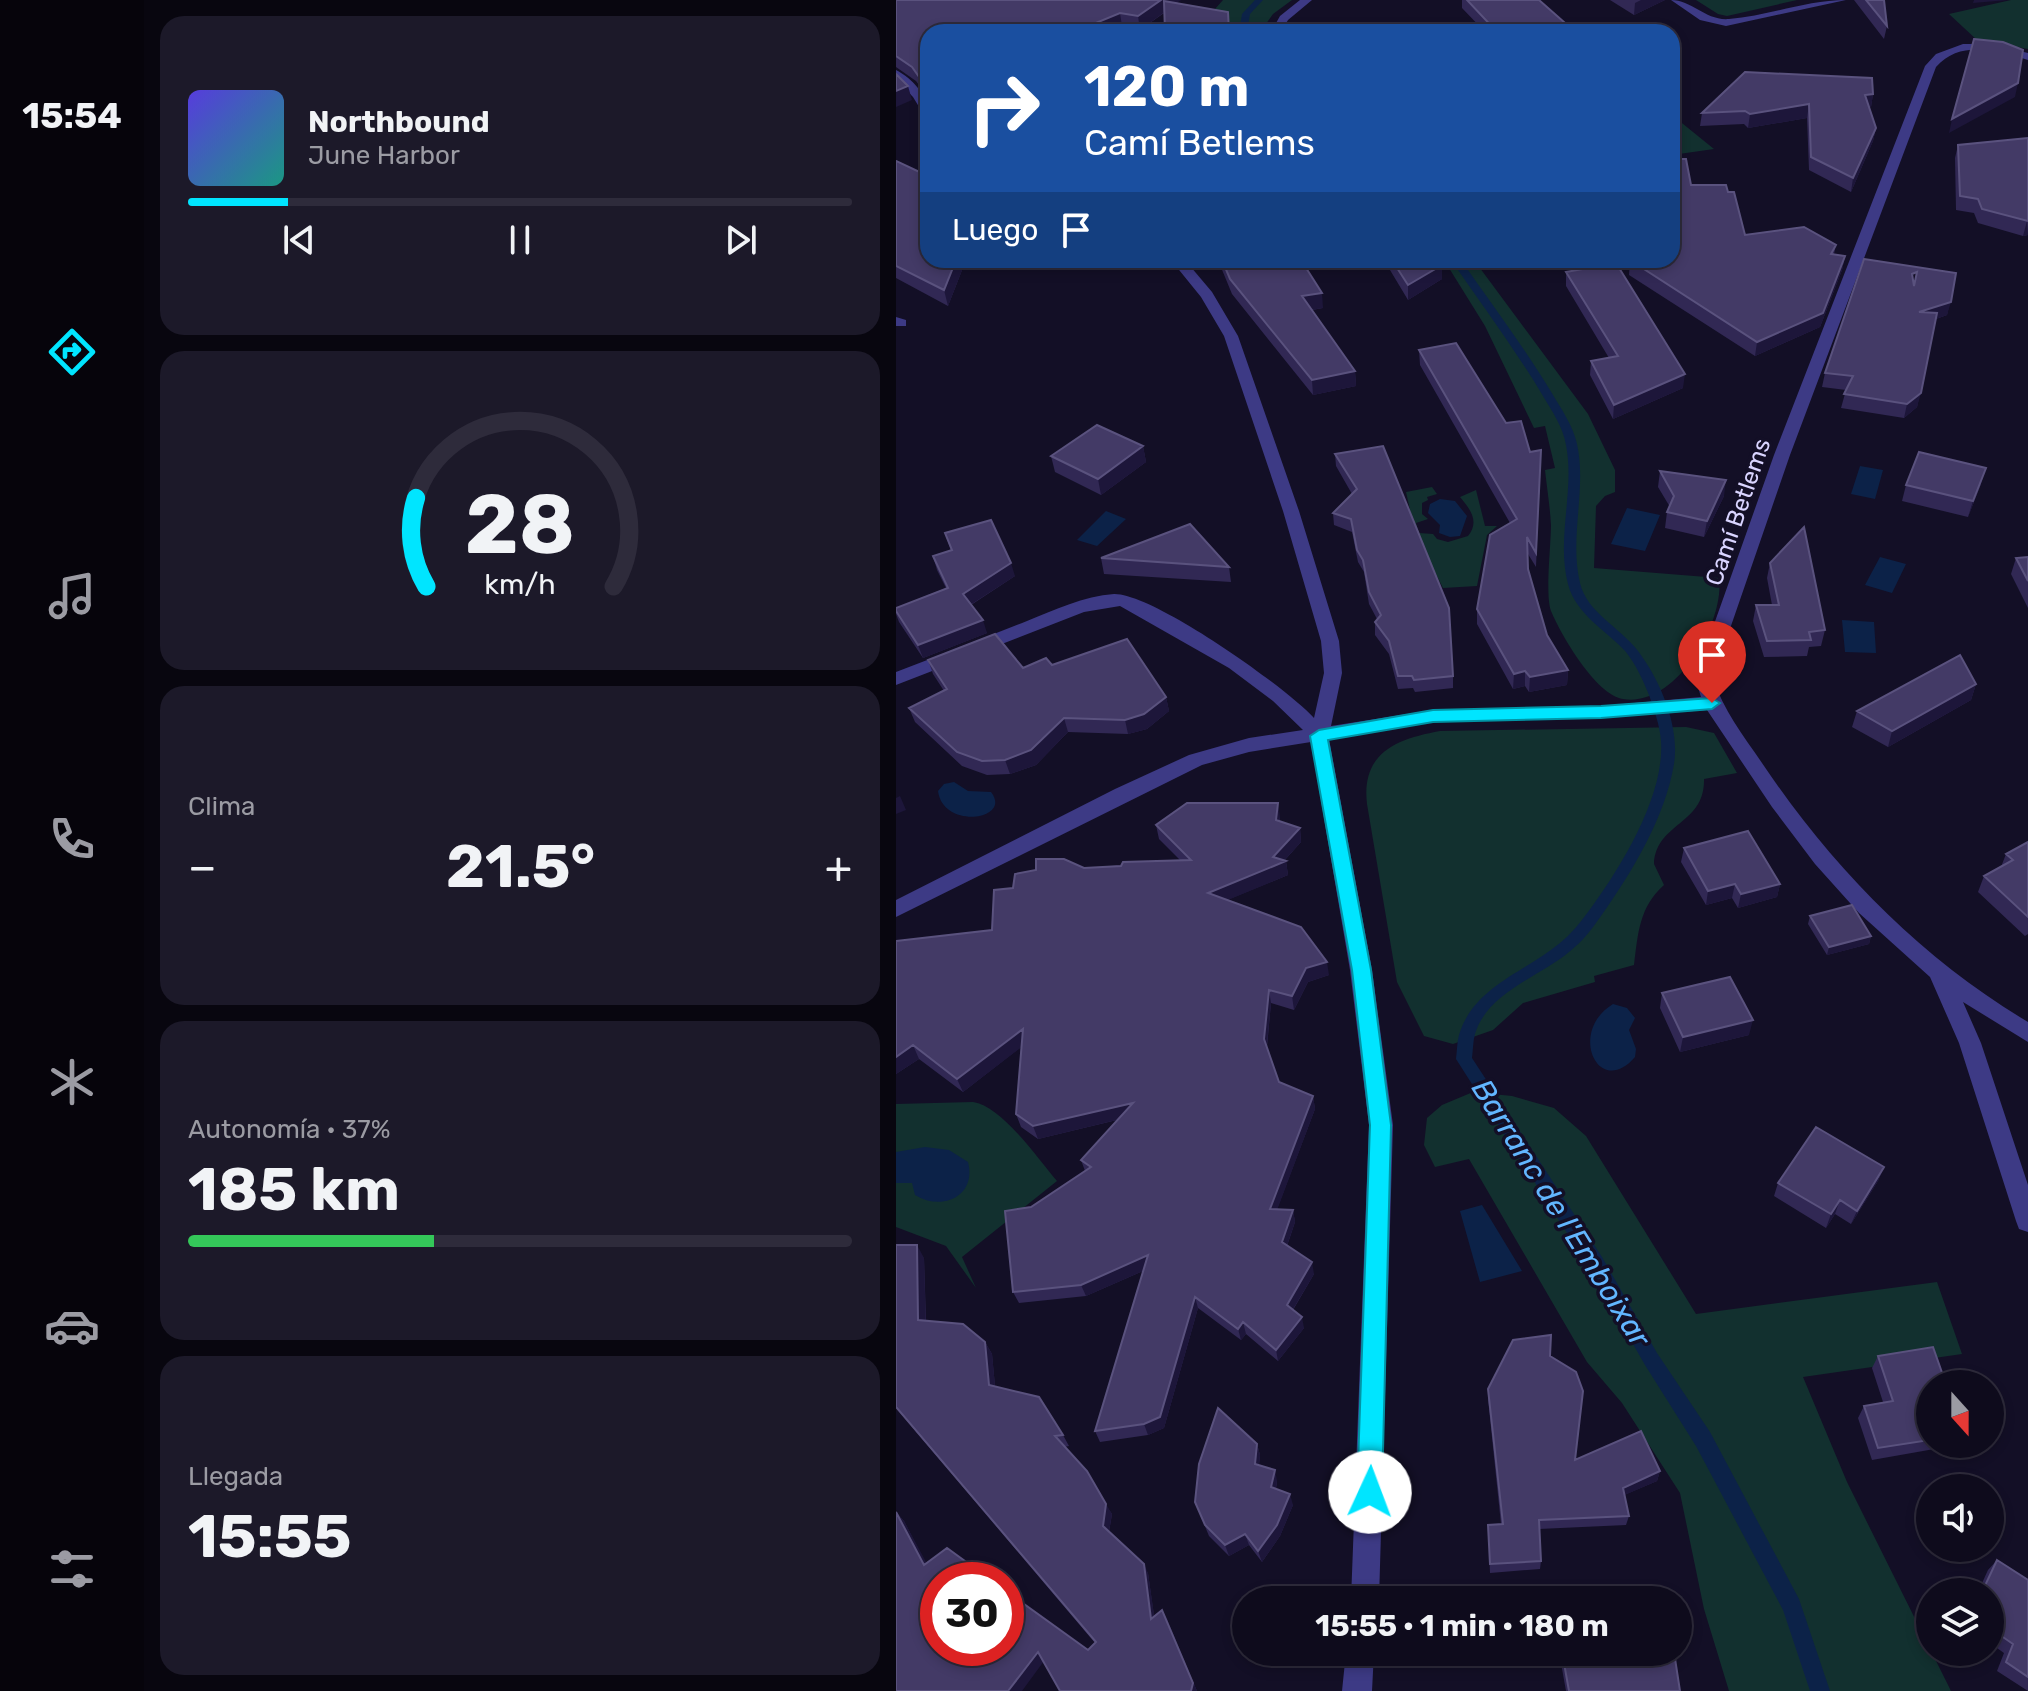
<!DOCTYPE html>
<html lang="es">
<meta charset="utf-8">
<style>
:root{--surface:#0e0b1c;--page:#1c1929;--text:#f1f3f6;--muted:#9b9ba3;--line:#2e2b3b;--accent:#00e5ff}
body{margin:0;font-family:Rubik,sans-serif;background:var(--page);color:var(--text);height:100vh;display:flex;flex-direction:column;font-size:30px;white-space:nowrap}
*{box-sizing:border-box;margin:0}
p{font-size:26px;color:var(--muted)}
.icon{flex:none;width:44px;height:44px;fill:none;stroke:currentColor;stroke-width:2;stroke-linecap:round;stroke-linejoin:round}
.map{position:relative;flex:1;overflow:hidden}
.drawer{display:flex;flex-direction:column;gap:16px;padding:16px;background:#08060f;width:752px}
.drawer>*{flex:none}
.hud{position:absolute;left:24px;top:24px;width:760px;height:244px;border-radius:24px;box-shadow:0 4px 12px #0003,0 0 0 2px var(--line);background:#1a4fa0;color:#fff;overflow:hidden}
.needle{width:52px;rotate:159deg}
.buttons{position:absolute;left:1020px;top:1370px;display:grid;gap:16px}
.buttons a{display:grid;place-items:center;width:88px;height:88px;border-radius:50%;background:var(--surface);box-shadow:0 4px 12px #0003,0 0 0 2px var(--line);font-size:40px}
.speed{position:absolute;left:24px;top:1562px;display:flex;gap:16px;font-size:40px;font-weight:700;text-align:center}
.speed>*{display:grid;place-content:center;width:104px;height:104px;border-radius:50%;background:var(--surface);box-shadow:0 4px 12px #0003,0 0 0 2px var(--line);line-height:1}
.speed .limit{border:12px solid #d22;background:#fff;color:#111}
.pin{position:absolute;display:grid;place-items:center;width:68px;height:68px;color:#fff;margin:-82px -34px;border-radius:50% 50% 50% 0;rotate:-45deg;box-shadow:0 0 8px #0007}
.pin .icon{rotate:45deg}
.me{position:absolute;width:88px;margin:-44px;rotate:2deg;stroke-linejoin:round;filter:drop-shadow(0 0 6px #0008)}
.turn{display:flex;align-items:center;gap:28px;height:168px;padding:0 32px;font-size:36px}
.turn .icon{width:104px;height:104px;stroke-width:2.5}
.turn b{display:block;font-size:56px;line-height:68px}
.then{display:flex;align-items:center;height:76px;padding:0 32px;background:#0003;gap:16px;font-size:30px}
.big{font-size:60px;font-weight:700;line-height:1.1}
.drawer .tile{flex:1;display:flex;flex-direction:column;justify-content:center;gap:12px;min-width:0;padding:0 28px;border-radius:24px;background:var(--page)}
.drawer .dial{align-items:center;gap:0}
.dial svg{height:208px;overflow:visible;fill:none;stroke:var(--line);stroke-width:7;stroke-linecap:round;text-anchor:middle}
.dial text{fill:var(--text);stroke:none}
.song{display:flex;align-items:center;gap:24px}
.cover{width:96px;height:96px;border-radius:12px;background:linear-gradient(135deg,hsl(250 70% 55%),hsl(170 70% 35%))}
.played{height:8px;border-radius:4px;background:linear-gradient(90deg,var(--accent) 15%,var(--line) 15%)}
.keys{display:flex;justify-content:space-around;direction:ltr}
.heat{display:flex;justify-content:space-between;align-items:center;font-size:44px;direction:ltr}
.charge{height:12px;border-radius:6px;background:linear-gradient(90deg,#34c759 37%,var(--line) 0)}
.trip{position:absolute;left:336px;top:1586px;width:460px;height:80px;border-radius:40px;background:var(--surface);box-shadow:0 4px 12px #0003,0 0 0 2px var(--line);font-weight:700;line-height:80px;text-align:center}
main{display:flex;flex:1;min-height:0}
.menu{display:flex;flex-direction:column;width:144px;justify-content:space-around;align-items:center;background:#06040b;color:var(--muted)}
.menu .icon{width:56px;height:56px}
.menu .current{color:var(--accent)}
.menu b{font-size:36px;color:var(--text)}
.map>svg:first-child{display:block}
.green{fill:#12302f}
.water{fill:#0c2248}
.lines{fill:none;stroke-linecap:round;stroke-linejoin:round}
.stream{fill:#0c2248;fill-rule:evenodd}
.street{fill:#3d3a85;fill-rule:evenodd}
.wall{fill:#312854;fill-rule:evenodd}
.shaded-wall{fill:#1d163a}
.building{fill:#433a66;stroke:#5a527e;stroke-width:2;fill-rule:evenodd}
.route{fill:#00e5ff;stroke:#0095a6;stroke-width:2}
.labels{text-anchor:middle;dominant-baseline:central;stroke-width:7;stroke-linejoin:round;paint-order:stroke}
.far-street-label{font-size:24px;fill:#d9d4ff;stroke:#130f26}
.water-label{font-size:30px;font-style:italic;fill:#62b6ff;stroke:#130f26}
</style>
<main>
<nav class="menu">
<b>15:54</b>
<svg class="icon current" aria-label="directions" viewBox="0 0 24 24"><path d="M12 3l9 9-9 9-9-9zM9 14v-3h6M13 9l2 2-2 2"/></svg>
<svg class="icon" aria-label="music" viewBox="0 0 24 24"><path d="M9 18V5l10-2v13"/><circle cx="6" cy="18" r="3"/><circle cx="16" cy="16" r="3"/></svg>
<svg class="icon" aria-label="phone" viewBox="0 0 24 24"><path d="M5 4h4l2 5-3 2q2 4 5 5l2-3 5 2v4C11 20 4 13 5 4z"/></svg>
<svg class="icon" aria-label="climate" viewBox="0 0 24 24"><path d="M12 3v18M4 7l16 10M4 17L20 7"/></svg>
<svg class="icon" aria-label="car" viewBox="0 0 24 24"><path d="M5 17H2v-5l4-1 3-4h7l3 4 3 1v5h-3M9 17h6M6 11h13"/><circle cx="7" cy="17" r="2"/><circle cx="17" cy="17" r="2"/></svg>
<svg class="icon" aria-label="filters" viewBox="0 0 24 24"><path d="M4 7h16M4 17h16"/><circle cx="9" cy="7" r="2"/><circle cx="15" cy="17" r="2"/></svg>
</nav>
<section class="drawer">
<div class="tile">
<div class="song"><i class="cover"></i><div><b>Northbound</b><p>June Harbor</p></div></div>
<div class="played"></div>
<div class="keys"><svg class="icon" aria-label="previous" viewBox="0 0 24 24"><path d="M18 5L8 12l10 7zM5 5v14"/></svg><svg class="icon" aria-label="pause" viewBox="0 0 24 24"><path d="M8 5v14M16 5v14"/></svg><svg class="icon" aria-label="next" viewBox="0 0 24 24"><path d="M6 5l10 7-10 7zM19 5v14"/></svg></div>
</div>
<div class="tile dial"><svg viewBox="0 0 100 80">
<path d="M14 69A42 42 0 1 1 86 69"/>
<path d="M14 69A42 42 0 0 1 10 35" stroke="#00e5ff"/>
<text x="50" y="56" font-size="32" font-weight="700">28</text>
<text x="50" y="72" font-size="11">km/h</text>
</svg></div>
<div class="tile"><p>Clima</p>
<div class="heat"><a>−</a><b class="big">21.5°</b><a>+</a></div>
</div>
<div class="tile"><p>Autonomía · 37%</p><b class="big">185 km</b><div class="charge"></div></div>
<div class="tile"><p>Llegada</p><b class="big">15:55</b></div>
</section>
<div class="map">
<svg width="1132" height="1691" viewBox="0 0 1132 1691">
<rect width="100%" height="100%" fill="#130f26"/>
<!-- green -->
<path class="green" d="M327 0H396L377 14 364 32H318L319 9Z
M800 0H901L831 16 822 14Z
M1115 0H1132V49L1081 40 1053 14Z
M776 115 818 149 776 155Z
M548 260H578L692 414 719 470V492L709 496 700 506 698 568 823 578C829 622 780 708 727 699 700 695 665 635 655 611 649 595 655 545 655 525 654 507 651 488 649 470L659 468 649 426 638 428 589 326Z
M536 487 541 494 531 497 532 500 526 503V514L532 519 520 523 523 533 537 534 541 539 552 542 572 536C584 521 574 509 564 497L580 490 589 526H601L591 535 581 586 547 588 519 532 510 492Z
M790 727 818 733 841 773 808 779C809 825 760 822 758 864L768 885C743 907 742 934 738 965L698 976 699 982 627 1003 597 1030 557 1044 528 1036 501 982 471 804C465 753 500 739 544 731Z
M577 1092 616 1096 658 1108 690 1136 800 1314 1041 1282 1066 1354 907 1377 951 1482 1055 1691H833L808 1609 784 1493 726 1403 691 1362 573 1159 539 1167 528 1145 531 1118 546 1105Z
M77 1102C106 1106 142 1159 161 1181L66 1257 80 1288 50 1246 0 1227V1104Z"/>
<!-- water -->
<path class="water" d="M964 466 987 470 979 499 955 494Z
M544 499 559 501 571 516 564 536 554 537 543 533 544 525 532 513 534 504Z
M731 508 764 515 749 551 715 544Z
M210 511 230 519 201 546 181 540Z
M984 557 1010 564 996 593 969 585Z
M946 620 978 622 980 653 949 652Z
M58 782 72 791 95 792C117 820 47 830 42 791L48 784Z
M717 1004 731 1008 739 1018 733 1030 740 1049 739 1057C703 1099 671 1032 717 1004Z
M29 1147 53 1150 72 1162C81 1196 46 1212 19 1195L16 1183H0V1152Z
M586 1205 626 1271 584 1282 564 1211Z"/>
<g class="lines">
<!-- stream -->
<path class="stream" d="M359 0H367L354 14 351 32H343L346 14Z
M555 260H565C596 305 629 348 657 395 666 410 677 426 681 444 691 489 673 537 684 583 691 613 724 627 742 651 764 680 784 726 778 764 769 818 736 872 705 916 696 929 686 942 673 952 643 977 591 993 579 1034 577 1041 577 1050 576 1058L706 1257 761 1353 814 1432 903 1599 934 1691H914L887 1610 800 1446 749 1365 694 1269 560 1059C561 1051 561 1042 563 1035 577 987 629 972 664 943 675 934 684 923 692 912 724 869 769 796 765 741 764 726 758 709 753 695 747 680 740 665 730 652 710 630 680 615 672 584 660 538 679 491 670 445 667 427 656 411 647 396 619 349 586 305 555 260Z"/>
<!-- street -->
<path class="street" d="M404 0H416L392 20 385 32H375L384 16Z
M775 0C796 0 810 21 833 19 872 16 910 0 950 0L830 26 804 20Z
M1067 44H1094L1132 53V60C1101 51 1065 39 1040 67L894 455 817 678C827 710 847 735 866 763 936 867 1023 957 1132 1022V1042L1067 1002 1085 1043 1132 1185V1232L1123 1229 1120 1221 1063 1043 1034 977 963 913 919 864 876 807 811 710 705 718 537 722 433 739 476 970 497 1125 483 1600H455L473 1125 454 970 415 742 353 752 306 765 0 917V900L219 789 293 755 353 738 407 730 377 701 333 668 224 606 188 612 0 685V672C44 655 87 638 131 621 158 610 188 596 218 594 257 593 390 687 418 718L428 673 425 641 387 511 328 336 305 297 275 260H289L316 292 342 336 403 511 443 641 446 673 435 726 537 710 705 706 805 697 799 678 878 455 1029 66 1040 54Z
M0 70C17 79 32 95 32 116L28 115 17 97 0 79Z
M0 317 10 320V326H0Z
M450 1652H478L476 1691H446Z"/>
</g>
<!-- wall -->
<path class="wall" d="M0 0 268 13 244 30 226 26 212 32H32V94L30 95 20 81 0 67Z
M566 0H643L677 30V32H589L566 8Z
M714 0H769L738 15Z
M958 0H988L991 26 988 39Z
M977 94 975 107H973L980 128 977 141 955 192 913 170 911 118 852 128 848 124 804 126 806 113Z
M1132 138V235L1127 236 1082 223 1078 213 1060 210 1059 158 1062 145Z
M0 161 70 260 52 306 0 278Z
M795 185 832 192 849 235 940 245 938 254 949 256 946 270 924 327 859 356 733 275 734 260H776Z
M968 259 1060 273 1051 315 1040 319 1021 407 1008 418 945 408 950 390 926 387 929 373ZM1021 272 1019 281 1017 280 1016 274Z
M322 260H405L427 308 416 310 459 371 460 386 417 395 336 294Z
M488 260H541L546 279 512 300Z
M670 272 787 388 717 419 694 375 695 361 713 358 670 286Z
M523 350 610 423 634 452 645 450 640 567 632 554V569L651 635 672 670 671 685 633 692 629 686 617 689 581 624V609L614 523 524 365Z
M247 446 250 462 205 495 159 472 155 456Z
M487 446 557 676V688L519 692 517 688 502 689 493 654 479 635V622L481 619 473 604 468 572 462 562 456 532 438 525 437 513 456 494 440 466 439 454Z
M764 471 828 496 808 537 769 528 771 512 774 507 762 487Z
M1085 484 1072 517 1006 501 1010 485Z
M49 533 119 576 75 605 91 633 27 658 3 622 0 614V608L50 588 41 570 37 556 55 551Z
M1132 557V608L1115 574 1120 558Z
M205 558 333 567 335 582 208 574Z
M874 563 929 630 925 646 913 647 911 656 868 657 857 621 860 605H876L871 578Z
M32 660 127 668 156 665 270 697 273 711 251 729 232 734 172 732 140 765 114 774 91 775 66 766 19 722 13 708 48 691 37 674Z
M1080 684 1075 700 992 747 956 727 961 711Z
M384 817V822L404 828 405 842 388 861H390L392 875 331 900 433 975 412 982 398 1010 375 1003 371 1047 383 1082 417 1096 419 1109 381 1209 397 1210 399 1222 391 1246 418 1274 397 1310 408 1328 382 1361 350 1334 345 1340 302 1308 268 1428 252 1435 204 1442 199 1431 247 1271 190 1296 123 1303 117 1292 135 1207 189 1171 185 1160 221 1120 142 1139 125 1127 120 1114 125 1047 67 1092 23 1059 0 1074V941L96 930 117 888 188 868 285 861 263 839 260 825Z
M1132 842V934L1129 936 1082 892 1088 876 1105 867 1110 854Z
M788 848 884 884 881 897 842 908 836 898 810 905 785 862Z
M914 916 975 936 973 944 931 955 912 924Z
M766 993 853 1035 784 1052 764 1008Z
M988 1167 982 1181 955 1224 939 1214 930 1228 878 1196 882 1183Z
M0 1245 28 1258 30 1321 89 1342 96 1354 99 1386 167 1435 173 1446 168 1447 216 1514 213 1532 252 1573 258 1616 266 1610 301 1691H164L147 1662 0 1691V1512L8 1521 30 1564 192 1650 199 1643 0 1408Z
M654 1356 679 1460 764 1471 761 1481 728 1495 733 1516 730 1525 643 1529 645 1561 644 1569 594 1573 592 1525 605 1524 592 1399V1389Z
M982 1356 1034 1384V1444H1062L1061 1445 976 1460 962 1418 968 1406 987 1402 976 1368Z
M361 1444 364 1455 363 1465 381 1481 380 1489 397 1505 384 1536 366 1562 353 1545 333 1556 313 1536 299 1502Z
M1101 1560 1132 1580V1691L1101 1671 1108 1653 1094 1643V1592H1082L1092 1570Z
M663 1652H778L784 1691H670Z"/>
<!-- shaded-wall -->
<path class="shaded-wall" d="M265 0H285L244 30 242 16Z
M745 0H769L738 15 739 3Z
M1078 0H1112L1077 3Z
M224 13 226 26 212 32H178Z
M32 79V94L30 95 26 81Z
M1122 83 1119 97 1053 133 1056 119Z
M12 86 16 100 0 107V91Z
M977 94 975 107 967 108 969 95Z
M913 104 911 118 852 128 854 114Z
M980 128 977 141 955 192 957 178Z
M1131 221 1132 235 1127 236Z
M949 256 946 270 924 327 859 356 861 342Z
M60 260H70L52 306 48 290Z
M546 265V279L512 300V285Z
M426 293 427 308 408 311 406 296Z
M1055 302 1051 315 1020 326 1023 312Z
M459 371 460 386 417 395 416 380Z
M789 374 787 388 717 419 718 405Z
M1025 393 1021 407 1008 418 1011 404Z
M247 446 250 462 205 495 202 479Z
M1090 468 1085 484 1072 517 1077 501Z
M830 480 828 496 808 537 811 521Z
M115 563 119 576 71 607 67 594Z
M87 620 91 633 27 658 22 645Z
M672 670 671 685 633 692 634 677Z
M629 671V686L617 689 618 674Z
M1080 684 1075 700 992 747 996 731Z
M270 697 273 711 251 729 232 734 229 720Z
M168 718 172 732 140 765 114 774 109 760Z
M4 796 10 810 0 814V798Z
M382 803 384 817 382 834 380 820Z
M404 828 405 842 386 863 390 861 392 875 315 907 312 893 377 857Z
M839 884 836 898 810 905 812 891Z
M884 884 881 897 842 908 845 894Z
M975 936 973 944 931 955 933 947Z
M431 962 433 975 412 982 398 1010 396 996 410 968Z
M373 990 375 1003 370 1053 368 1039Z
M857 1020 853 1035 784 1052 787 1037Z
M127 1029 132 1042 67 1092 61 1079Z
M17 1045 23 1059 0 1074V1057Z
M417 1096 419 1109 377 1221 374 1209Z
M237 1103 241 1115 142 1139 137 1126Z
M988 1167 982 1181 955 1224 961 1211Z
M944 1200 939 1214 930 1228 935 1214Z
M397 1210 399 1222 388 1254 386 1242Z
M21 1245 28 1258 30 1332 22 1320Z
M252 1255 256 1267 190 1296 185 1285Z
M416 1262 418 1274 393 1316 391 1305Z
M299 1297 302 1308 268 1428 252 1435 248 1424Z
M406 1317 408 1328 382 1361 380 1350Z
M347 1322 350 1334 345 1340 342 1329Z
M89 1342 96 1354 100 1397 93 1385Z
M361 1444 364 1455 362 1475 359 1464Z
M379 1470 381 1481 378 1498 375 1487Z
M764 1471 761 1481 724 1497 727 1488Z
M394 1494 397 1505 384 1536 366 1562 362 1551Z
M210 1504 216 1514 212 1537 207 1526Z
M0 1512 8 1521 37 1575 28 1565Z
M349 1534 353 1545 333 1556 329 1545Z
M248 1564 252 1573 260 1628 255 1619Z
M266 1610 271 1619 301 1691H295Z
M142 1652 148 1661 126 1691H112Z"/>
<!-- building -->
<path class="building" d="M0 0H265L242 16 224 13 178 32H32V79L26 81 16 67 0 56Z
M571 0H643L677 30 673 32H601Z
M970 0H988L991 26Z
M268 1 332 12 333 32H269Z
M1078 39 1107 42 1127 50 1122 83 1056 119Z
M849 72 976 78 977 94 969 95 980 128 957 178 915 157 913 104 854 114 849 111 806 113Z
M0 74 12 86 0 91Z
M1132 138V221L1086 209 1082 199 1064 196 1062 145Z
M776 159H790L795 185H830L832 192H838L849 235 908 227 940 245 935 254 949 256 927 313 861 342 734 260H776Z
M0 161 32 176V260H60L48 290 0 266Z
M968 259 1060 273 1055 302 1023 312 1041 313 1025 393 1011 404 948 394 957 376 929 373ZM1021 272 1018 286 1016 274Z
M326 260H405L426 293 406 296 459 371 416 380 334 279Z
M496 260H541L546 265 512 285Z
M720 263 789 374 718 405 695 361 722 356 670 272Z
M560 343 610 423 625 421 634 452 645 450 640 553 631 537 632 569 651 635 672 670 634 677 629 671 618 674 581 609 594 535 621 519 523 350Z
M201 425 247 446 202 479 155 456Z
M487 446 553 608 557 676 518 680 516 676H502L493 641 479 622 485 615 473 592 467 560 461 550 455 519 437 513 461 489 439 454Z
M1023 452 1090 468 1077 501 1010 485Z
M764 471 830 480 811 521 771 512 778 496Z
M95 520 115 563 67 594 87 620 22 645 0 611V608L52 588 37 556 56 550 49 533Z
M294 524 333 567 205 558Z
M908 527 929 630 913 632 915 640 871 641 860 605H883L874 563Z
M1132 557V581L1120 558Z
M99 634 127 668 150 658 156 665 231 639 270 697 248 714 229 720 168 718 135 750 109 760 86 761 61 752 13 708 51 689 32 660Z
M1064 655 1080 684 996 731 961 711Z
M291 803H382L380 820 404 828 377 857 390 861 312 893 405 927 431 962 410 968 396 996 373 990 368 1039 383 1082 417 1096 374 1209 397 1210 386 1242 416 1262 391 1305 406 1317 380 1350 347 1322 342 1329 299 1297 264 1417 248 1424 199 1431 252 1255 185 1285 117 1292 109 1211 135 1207 195 1167 185 1160 237 1103 137 1126 120 1114 127 1029 61 1079 17 1045 0 1057V941L96 930 98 890 117 888 119 874 140 870V859H168L188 868 225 866 227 862 295 860 260 825Z
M852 831 884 884 845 894 839 884 812 891 788 848Z
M1132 842V917L1088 876 1117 860 1110 854Z
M956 905 975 936 933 947 914 916Z
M834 977 857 1020 787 1037 766 993Z
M920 1127 988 1167 961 1211 944 1200 935 1214 882 1183Z
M0 1245H21L22 1320 67 1324 89 1342 93 1385 143 1397 167 1435 159 1436 191 1471 210 1504 207 1526 248 1564 255 1619 266 1610 297 1683 295 1691H164L142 1652 112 1691H0V1512L28 1565 51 1548 95 1580H42V1648H110V1591L192 1650 200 1642 0 1407Z
M655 1335 654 1356 680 1372 687 1391 679 1460 745 1431 764 1471 727 1488 733 1516 643 1520 645 1561 594 1564 592 1525 607 1524 592 1389 617 1340Z
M1037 1347 1050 1384H1034V1440L982 1448 968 1406 997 1401 982 1356Z
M322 1408 361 1444 359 1464 379 1470 375 1487 394 1494 381 1525 362 1551 349 1534 329 1545 309 1525 299 1502 303 1464Z
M1101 1560 1132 1580V1677L1110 1662 1117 1644 1094 1628V1603L1096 1600 1094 1599V1592H1086Z
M769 1595 770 1600H733Z
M666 1652H778L784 1691H673Z"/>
<!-- route -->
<path class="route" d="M816 698 824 703 816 709 705 718 537 722 432 740 475 970 495 1125 486 1492 482 1501 474 1505 465 1501 461 1492 474 1125 456 970 414 736 423 730 537 710 705 706Z"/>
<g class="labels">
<!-- far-street labels -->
<g class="far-street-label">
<text transform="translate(842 512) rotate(-71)">Camí Betlems</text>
</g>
<!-- water labels -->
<g class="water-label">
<text transform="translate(665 1213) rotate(58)">Barranc de l'Emboixar</text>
</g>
</g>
</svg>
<div class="buttons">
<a><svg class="needle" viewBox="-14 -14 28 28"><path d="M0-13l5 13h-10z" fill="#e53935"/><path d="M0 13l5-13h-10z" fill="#9b9ba3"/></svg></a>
<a><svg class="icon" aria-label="sound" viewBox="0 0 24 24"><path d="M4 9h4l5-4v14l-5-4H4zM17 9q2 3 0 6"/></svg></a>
<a><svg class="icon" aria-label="layers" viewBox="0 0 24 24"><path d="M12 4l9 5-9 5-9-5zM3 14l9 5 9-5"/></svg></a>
</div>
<div class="speed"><div class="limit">30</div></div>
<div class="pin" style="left:816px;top:703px;background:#d93025"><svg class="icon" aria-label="arrive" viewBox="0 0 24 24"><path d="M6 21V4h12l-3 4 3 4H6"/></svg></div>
<svg class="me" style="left:474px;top:1492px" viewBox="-20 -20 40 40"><circle r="19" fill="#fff"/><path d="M0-13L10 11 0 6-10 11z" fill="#00e5ff"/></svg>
<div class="trip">15:55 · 1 min · 180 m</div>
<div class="hud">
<div class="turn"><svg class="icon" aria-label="right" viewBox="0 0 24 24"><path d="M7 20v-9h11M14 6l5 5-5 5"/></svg><div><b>120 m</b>Camí Betlems</div></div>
<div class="then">Luego<svg class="icon" aria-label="arrive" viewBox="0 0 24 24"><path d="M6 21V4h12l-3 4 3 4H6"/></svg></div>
</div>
</div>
</main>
